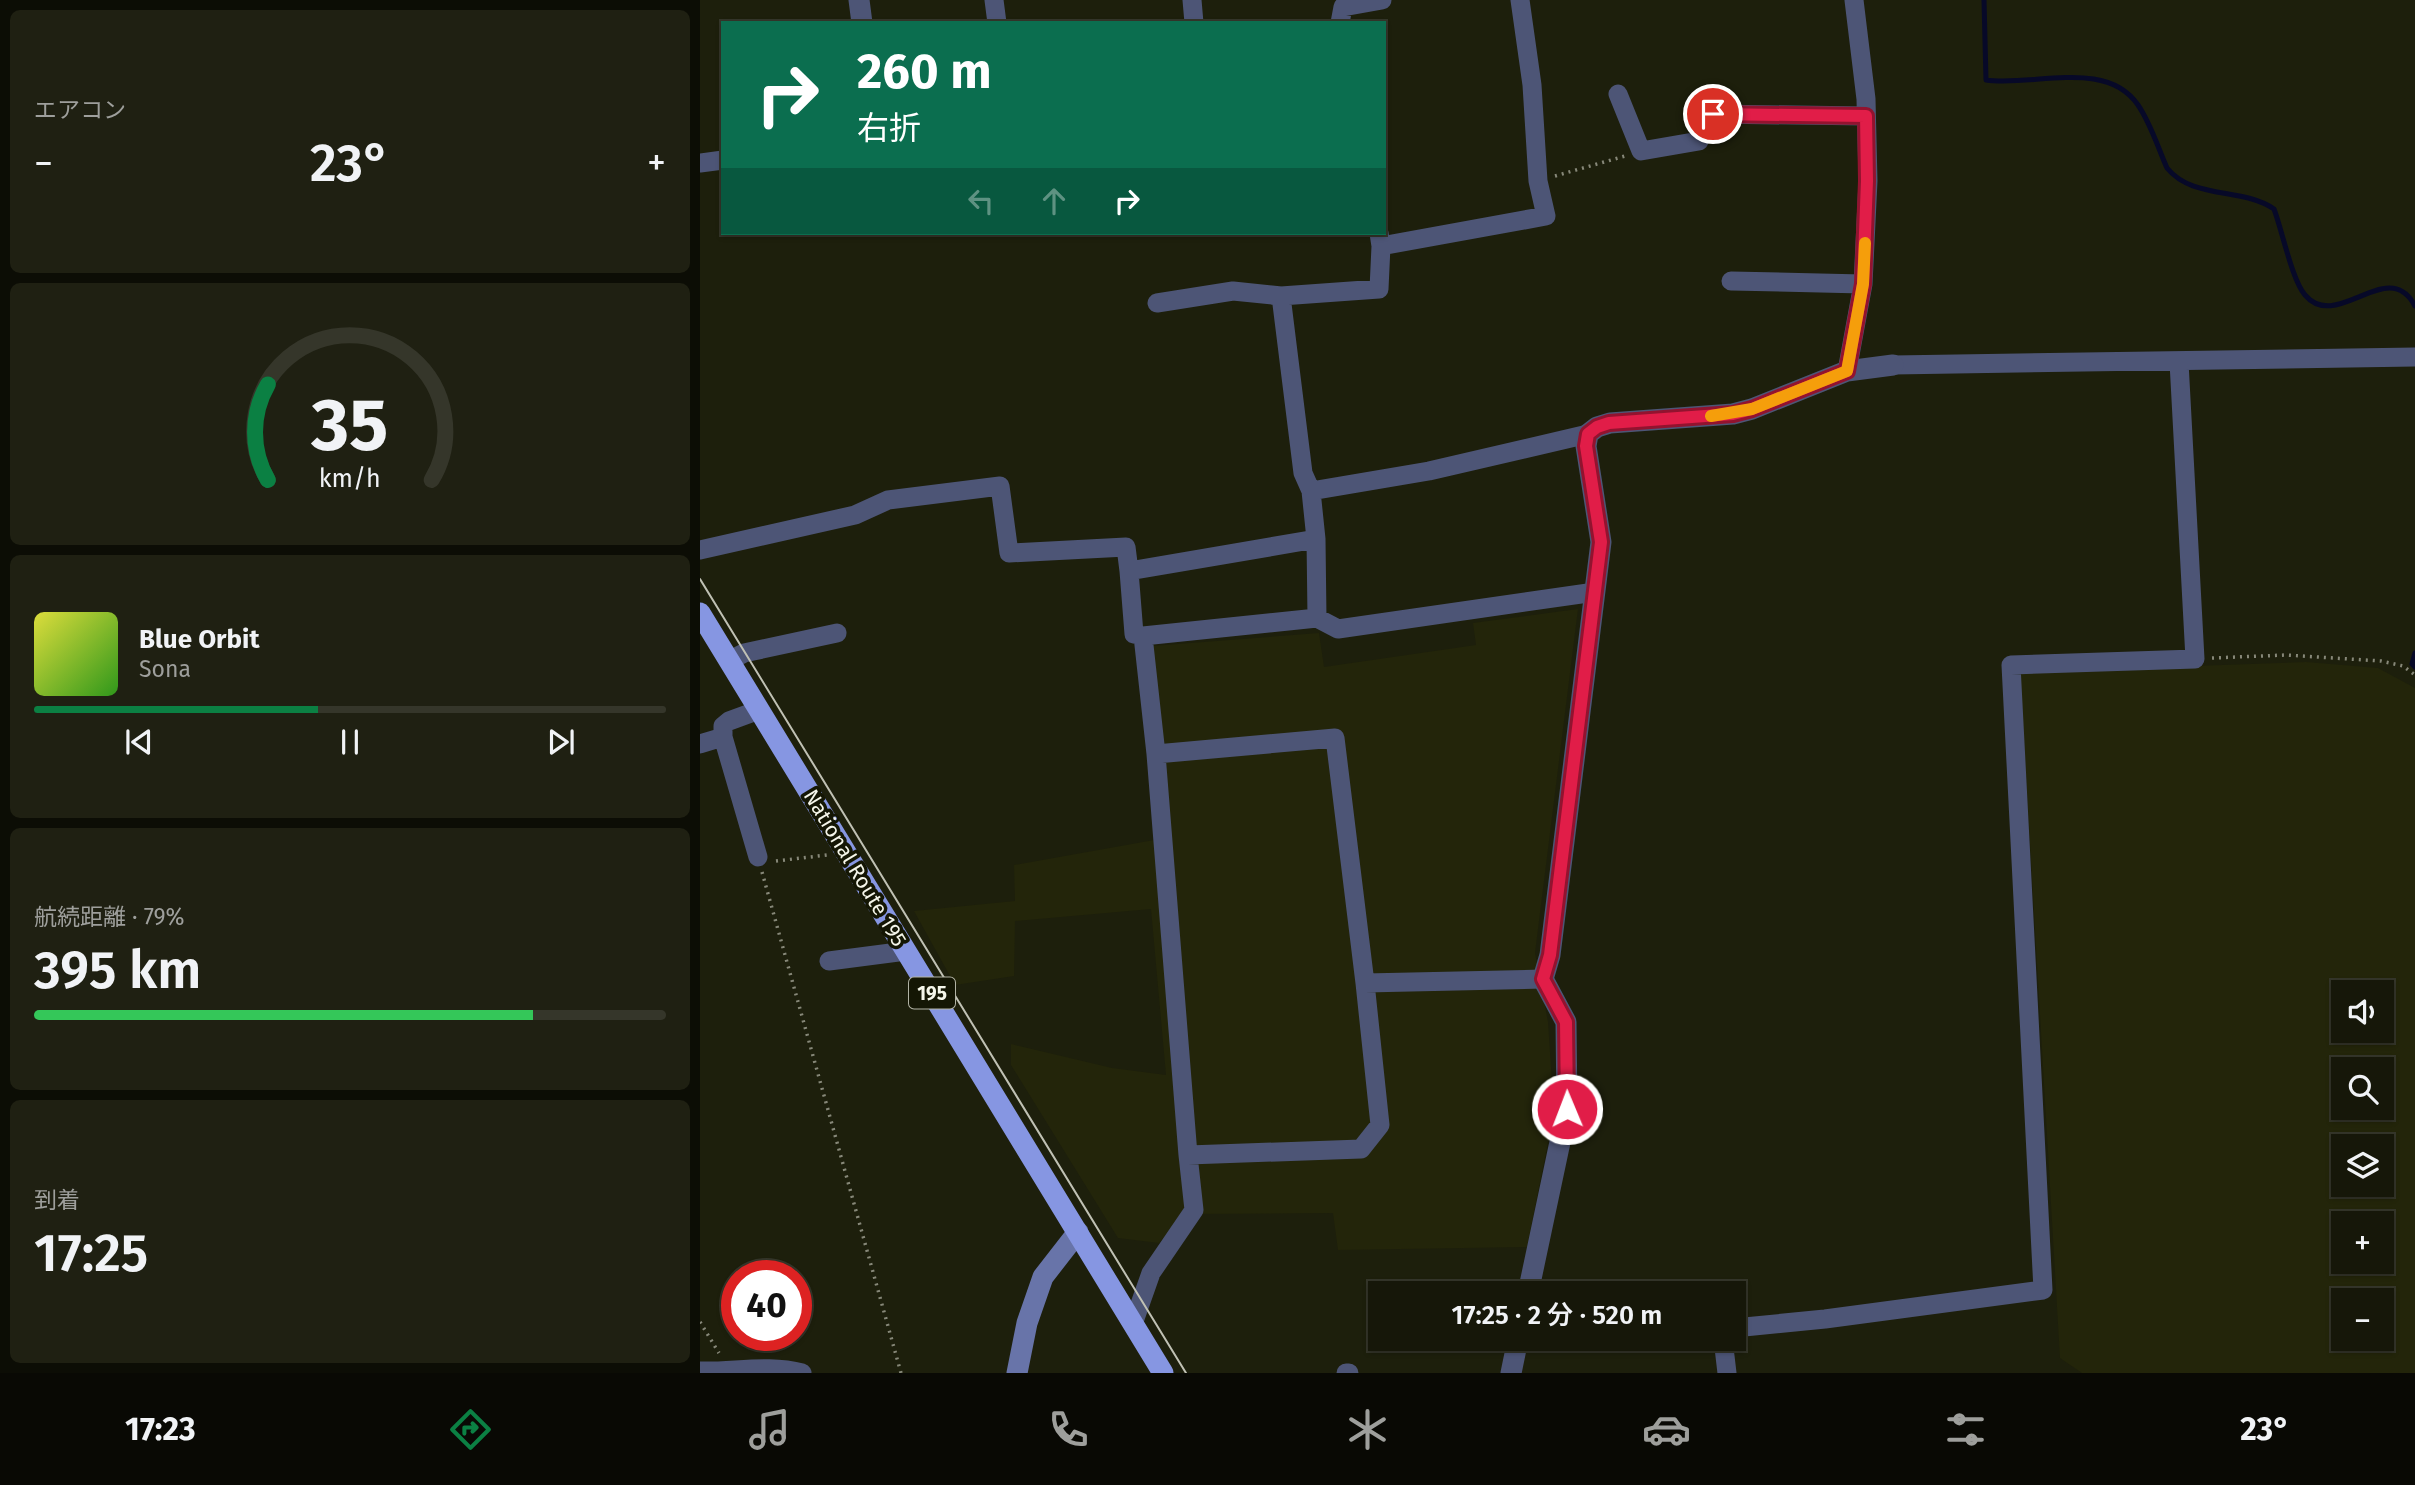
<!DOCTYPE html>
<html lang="ja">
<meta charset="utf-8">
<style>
:root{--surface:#161709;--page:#1f2012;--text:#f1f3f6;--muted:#9e9f9c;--line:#35362a;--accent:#0b8043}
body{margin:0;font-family:"Fira Sans","Noto Sans JP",sans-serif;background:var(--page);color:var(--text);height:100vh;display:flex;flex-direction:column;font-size:26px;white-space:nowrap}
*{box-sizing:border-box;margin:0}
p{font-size:23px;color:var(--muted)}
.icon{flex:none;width:38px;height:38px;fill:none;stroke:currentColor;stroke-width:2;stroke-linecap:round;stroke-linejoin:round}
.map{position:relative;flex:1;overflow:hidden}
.panel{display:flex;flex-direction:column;gap:10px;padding:10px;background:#0c0d05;width:700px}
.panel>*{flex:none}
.banner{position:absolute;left:21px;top:21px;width:665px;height:214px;border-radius:0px;box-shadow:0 2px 5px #0004,0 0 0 2px var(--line);background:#0b6e4f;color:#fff;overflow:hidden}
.fabs{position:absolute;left:1631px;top:980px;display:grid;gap:14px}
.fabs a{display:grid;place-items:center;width:63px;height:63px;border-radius:0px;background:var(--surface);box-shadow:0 2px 5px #0004,0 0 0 2px var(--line);font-size:35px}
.speed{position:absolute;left:21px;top:1260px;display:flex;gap:14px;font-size:35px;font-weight:700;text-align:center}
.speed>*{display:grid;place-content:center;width:91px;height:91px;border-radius:50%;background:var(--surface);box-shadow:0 2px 5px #0004,0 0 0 2px var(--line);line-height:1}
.speed .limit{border:10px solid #d22;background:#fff;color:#111}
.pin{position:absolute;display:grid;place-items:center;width:60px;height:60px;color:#fff;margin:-30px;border:4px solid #fff;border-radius:50%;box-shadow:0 2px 7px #0007}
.me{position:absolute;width:77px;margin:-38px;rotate:359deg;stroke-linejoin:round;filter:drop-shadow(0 0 5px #0008)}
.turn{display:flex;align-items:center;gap:24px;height:147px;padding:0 21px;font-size:32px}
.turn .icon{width:91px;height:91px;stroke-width:2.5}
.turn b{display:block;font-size:49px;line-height:60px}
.lanes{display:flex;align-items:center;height:66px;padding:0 21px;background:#0003;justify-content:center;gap:35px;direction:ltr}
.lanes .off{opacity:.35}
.big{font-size:52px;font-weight:600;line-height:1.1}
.panel .card{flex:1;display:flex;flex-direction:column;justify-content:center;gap:10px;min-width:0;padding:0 24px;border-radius:10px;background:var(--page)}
.panel .dial{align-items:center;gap:0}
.dial svg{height:182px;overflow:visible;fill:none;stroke:var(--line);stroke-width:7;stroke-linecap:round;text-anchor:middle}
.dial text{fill:var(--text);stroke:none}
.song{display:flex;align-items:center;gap:21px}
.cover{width:84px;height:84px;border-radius:10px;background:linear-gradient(135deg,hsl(60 70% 55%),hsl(110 70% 35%))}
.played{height:7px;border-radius:4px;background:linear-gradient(90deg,var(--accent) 45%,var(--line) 45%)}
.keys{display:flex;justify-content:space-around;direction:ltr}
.heat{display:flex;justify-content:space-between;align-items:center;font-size:38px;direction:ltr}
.charge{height:10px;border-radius:5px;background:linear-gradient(90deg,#34c759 79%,var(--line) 0)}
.trip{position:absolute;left:668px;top:1281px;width:378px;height:70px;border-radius:0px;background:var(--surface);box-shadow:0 2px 5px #0004,0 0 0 2px var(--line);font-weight:600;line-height:70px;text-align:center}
.dock{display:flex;height:112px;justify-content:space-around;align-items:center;background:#090904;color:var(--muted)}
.dock .icon{width:49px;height:49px}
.dock .current{color:var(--accent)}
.dock b{font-size:32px;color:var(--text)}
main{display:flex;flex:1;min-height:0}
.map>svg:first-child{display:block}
.built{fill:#23250a;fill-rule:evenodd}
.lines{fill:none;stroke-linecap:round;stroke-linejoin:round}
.stream{stroke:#070928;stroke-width:5}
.path{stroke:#878879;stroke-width:3.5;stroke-dasharray:2 5;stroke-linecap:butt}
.minor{stroke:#4d5576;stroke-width:19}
.tertiary{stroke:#4d5576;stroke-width:21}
.secondary{stroke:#6874a9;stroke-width:21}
.trunk{stroke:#8696e2;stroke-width:21}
.tram{stroke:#c0c1b4;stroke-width:2}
.route-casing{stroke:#92132f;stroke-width:18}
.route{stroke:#e11d48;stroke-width:12}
.slow{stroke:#f59e0b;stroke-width:12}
.labels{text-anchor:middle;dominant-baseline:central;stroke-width:7;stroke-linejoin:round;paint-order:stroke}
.shield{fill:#141604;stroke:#b2b3a5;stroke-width:2}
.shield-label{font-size:19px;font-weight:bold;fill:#f5f6ea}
.street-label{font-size:21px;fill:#f5f6ea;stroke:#141604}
</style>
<main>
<section class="panel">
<div class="card"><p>エアコン</p>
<div class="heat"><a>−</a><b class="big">23°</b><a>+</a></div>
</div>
<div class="card dial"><svg viewBox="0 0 100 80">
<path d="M14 69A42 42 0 1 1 86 69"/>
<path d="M14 69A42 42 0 0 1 14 27" stroke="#0b8043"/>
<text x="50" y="56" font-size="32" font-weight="700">35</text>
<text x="50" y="72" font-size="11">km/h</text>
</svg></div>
<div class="card">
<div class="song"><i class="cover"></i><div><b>Blue Orbit</b><p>Sona</p></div></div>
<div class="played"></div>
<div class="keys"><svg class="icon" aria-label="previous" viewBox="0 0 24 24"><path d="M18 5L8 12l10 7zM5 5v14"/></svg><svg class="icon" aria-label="pause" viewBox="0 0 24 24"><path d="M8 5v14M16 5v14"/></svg><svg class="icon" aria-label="next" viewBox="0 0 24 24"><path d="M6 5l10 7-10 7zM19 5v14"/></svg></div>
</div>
<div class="card"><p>航続距離 · 79%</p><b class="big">395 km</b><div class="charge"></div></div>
<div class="card"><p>到着</p><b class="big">17:25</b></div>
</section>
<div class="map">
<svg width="1715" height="1373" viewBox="0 0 1715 1373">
<rect width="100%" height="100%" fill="#1d1f0c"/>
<!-- built -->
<path class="built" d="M878 609 835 953 848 1022 854 1112 827 1247 638 1250 633 1213 485 1214 459 1243 418 1238 311 1065V1044L412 1068 466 1075 451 909 315 921 314 976 255 985 214 911 315 901 314 865 471 837 452 646 619 633 624 667 776 645 773 623Z
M1606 662 1678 668 1715 688V1373H1382L1360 1358 1320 672ZM1643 992H1682V1031H1643ZM1643 1069H1682V1108H1643ZM1643 1146H1682V1185H1643ZM1643 1223H1682V1262H1643ZM1643 1300H1682V1339H1643Z"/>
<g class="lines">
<!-- stream -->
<path class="stream" d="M1284 0 1286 80C1333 87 1406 58 1438 105 1451 124 1458 148 1467 168 1493 200 1542 187 1574 209 1582 230 1592 280 1605 295 1637 333 1688 255 1715 306
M1715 653 1712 664 1715 667"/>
<!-- path -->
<path class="path" d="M855 176 925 156
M1512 658 1586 655 1681 661 1703 666 1715 675
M76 861 127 855
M62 872 201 1373
M0 1322 19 1353"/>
<!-- minor -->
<path class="minor" d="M294 0 297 23
M492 0 494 23
M640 23 643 7 682 0
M918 94 941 151 999 141 1013 114 1166 116
M0 163 23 160
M679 233 681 246 846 216 838 181 832 85 820 0
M1031 281 1163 284
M457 303 533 291 581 296
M1193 365 1715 357
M1147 371 1163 284 1168 181 1166 99 1154 0
M888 434 729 471 611 491 616 539 617 618 638 629 895 592
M611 491 603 473 581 296 679 289 681 246
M0 550 155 515 188 500 300 486 309 553 426 547 429 571
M443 636 617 618
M29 661 44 653 137 633
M0 744 23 737
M456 754 443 636 434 634 429 571 616 539
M58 857 23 737V726L29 721 59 710
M129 961 206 951
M665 983 635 738 456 754 488 1155 661 1149 680 1125 665 983 843 979
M433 1324 451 1273 494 1210 488 1155
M1034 1328 1125 1319 1343 1290 1311 665 1495 659 1479 362
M1023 1339 1027 1373
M0 1371C34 1372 69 1364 102 1373
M646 1373H649"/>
<!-- tertiary -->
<path class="tertiary" d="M159 0 162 23
M828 1293 867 1109 866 1022 843 979 850 955 901 542 886 446 888 434 897 427 910 423 1033 414 1052 409 1147 371 1193 365
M811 1373 818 1339"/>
<!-- secondary -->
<path class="secondary" d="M317 1373 327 1323 343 1277 378 1232"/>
<!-- trunk -->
<path class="trunk" d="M0 613 463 1373"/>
<!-- tram -->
<path class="tram" d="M0 579 486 1373"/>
</g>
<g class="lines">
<defs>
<path id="route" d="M867 1109 866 1022 843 979 850 955 901 542 886 446 888 434 897 427 909 423 1033 414 1052 409 1147 371 1163 284 1167 181 1166 116 1013 114"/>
</defs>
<!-- route casing -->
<use href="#route" class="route-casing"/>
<!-- route -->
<use href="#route" class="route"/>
<!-- slow -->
<path class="slow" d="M1011 416 1052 409 1147 371 1163 284 1165 243"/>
</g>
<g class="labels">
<!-- shield labels -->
<rect class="shield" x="209" y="977.5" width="46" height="31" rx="5"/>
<g class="shield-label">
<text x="232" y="993">195</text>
</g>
<!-- street labels -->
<g class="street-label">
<text transform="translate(155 868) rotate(59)">National Route 195</text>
</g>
</g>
</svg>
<div class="fabs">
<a><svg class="icon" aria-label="sound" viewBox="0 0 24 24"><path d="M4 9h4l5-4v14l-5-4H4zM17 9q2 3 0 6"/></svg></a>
<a><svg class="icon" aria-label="search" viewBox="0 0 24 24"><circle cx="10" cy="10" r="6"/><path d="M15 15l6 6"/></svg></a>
<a><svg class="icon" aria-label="layers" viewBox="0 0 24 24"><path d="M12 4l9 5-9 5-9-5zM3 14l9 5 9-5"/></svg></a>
<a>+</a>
<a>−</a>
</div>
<div class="speed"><div class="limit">40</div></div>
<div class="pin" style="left:1013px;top:114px;background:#d93025"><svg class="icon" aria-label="arrive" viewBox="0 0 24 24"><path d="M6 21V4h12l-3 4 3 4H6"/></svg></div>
<svg class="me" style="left:867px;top:1109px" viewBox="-20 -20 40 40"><circle r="17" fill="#e11d48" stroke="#fff" stroke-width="3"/><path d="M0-11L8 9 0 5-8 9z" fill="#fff"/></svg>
<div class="trip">17:25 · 2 分 · 520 m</div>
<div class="banner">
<div class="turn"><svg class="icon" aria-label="right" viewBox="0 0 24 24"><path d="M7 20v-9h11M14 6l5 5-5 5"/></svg><div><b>260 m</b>右折</div></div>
<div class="lanes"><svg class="icon off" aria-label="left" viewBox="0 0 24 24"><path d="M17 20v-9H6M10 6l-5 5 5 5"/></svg><svg class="icon off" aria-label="ahead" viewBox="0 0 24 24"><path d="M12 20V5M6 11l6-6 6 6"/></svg><svg class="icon" aria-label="right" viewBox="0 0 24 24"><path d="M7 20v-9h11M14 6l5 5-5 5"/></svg></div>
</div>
</div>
</main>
<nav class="dock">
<b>17:23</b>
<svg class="icon current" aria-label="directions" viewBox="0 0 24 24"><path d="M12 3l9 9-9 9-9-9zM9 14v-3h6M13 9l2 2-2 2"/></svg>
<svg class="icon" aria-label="music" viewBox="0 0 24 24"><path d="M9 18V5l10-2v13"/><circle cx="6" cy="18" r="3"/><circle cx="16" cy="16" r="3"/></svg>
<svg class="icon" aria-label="phone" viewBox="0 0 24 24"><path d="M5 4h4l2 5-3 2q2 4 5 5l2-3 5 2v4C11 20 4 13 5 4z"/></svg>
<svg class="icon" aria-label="climate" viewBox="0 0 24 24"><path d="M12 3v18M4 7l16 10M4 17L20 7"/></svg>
<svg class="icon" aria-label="car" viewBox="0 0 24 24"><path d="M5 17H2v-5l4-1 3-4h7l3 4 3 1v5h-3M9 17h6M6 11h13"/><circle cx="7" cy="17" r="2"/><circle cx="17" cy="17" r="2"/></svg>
<svg class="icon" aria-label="filters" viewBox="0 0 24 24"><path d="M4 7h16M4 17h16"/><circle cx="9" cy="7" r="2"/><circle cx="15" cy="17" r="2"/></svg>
<b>23°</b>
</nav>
